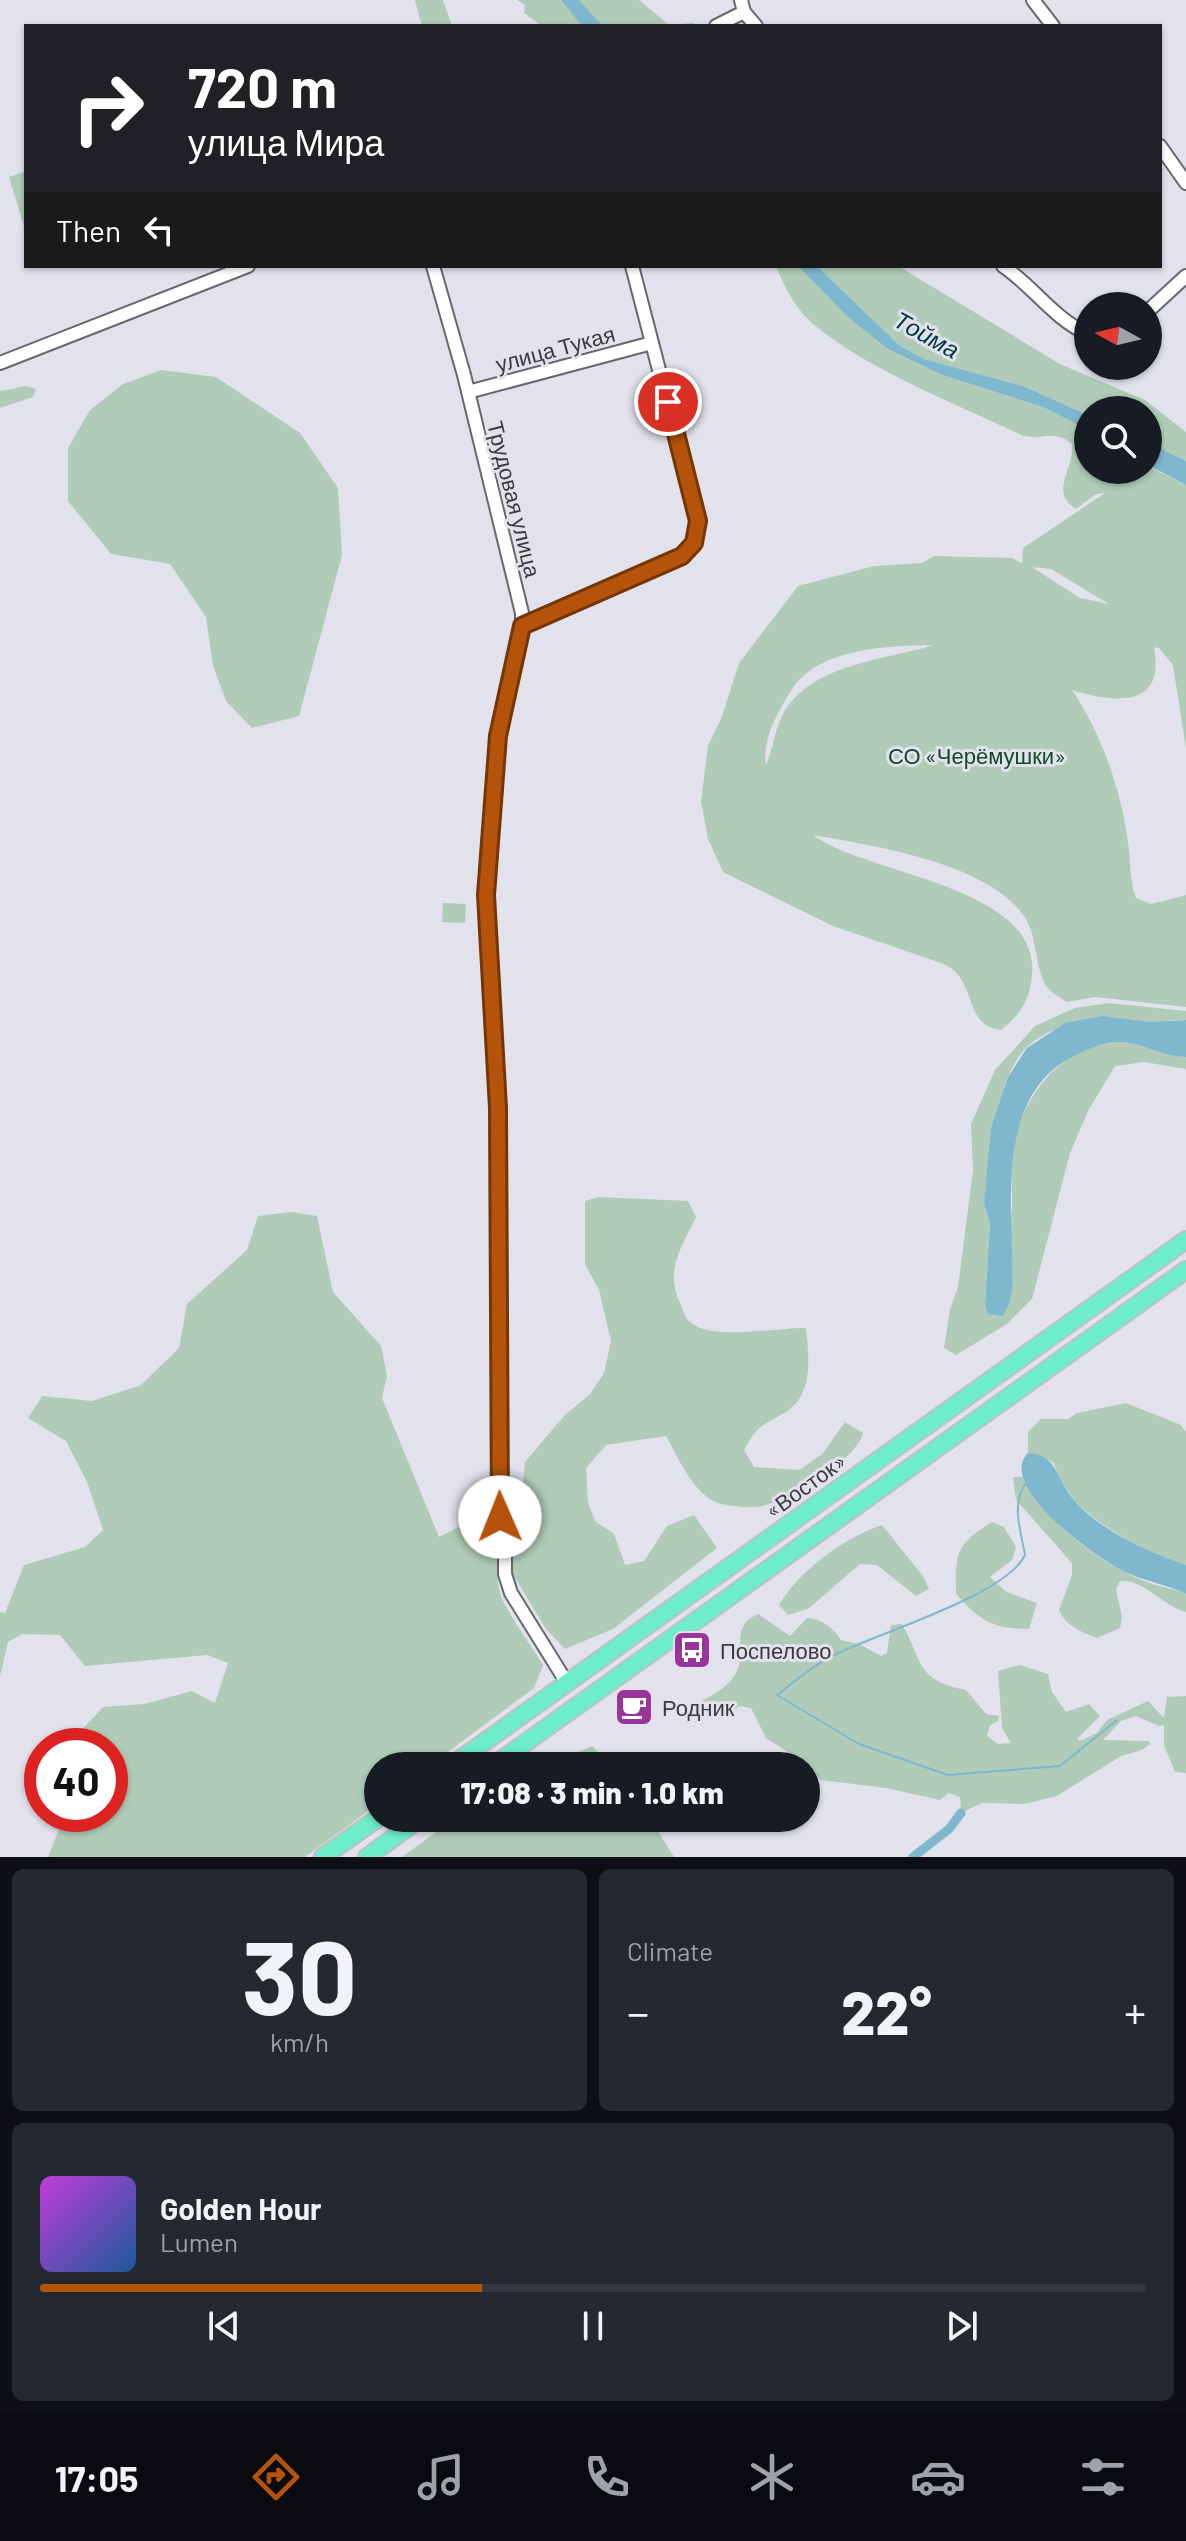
<!DOCTYPE html>
<meta charset="utf-8">
<style>
:root{--surface:#171b24;--page:#242831;--text:#f1f3f6;--muted:#9ea1a6;--line:#363941;--accent:#b45309}
body{margin:0;font-family:Barlow,sans-serif;background:var(--page);color:var(--text);height:100vh;display:flex;flex-direction:column;font-size:30px;white-space:nowrap}
*{box-sizing:border-box;margin:0}
p{font-size:26px;color:var(--muted)}
.icon{flex:none;width:44px;height:44px;fill:none;stroke:currentColor;stroke-width:2;stroke-linecap:round;stroke-linejoin:round}
.map{position:relative;height:1857px;overflow:hidden}
.sheet{display:flex;flex-direction:column;gap:12px;padding:12px;background:#0d0f14;flex:1}
.sheet>*{flex:none}
.top-card{position:absolute;left:24px;top:24px;width:1138px;height:244px;border-radius:0px;box-shadow:0 2px 6px #0004;background:#202124;color:#fff;overflow:hidden}
.needle{width:52px;rotate:278deg}
.controls{position:absolute;left:1074px;top:292px;display:grid;gap:16px}
.controls a{display:grid;place-items:center;width:88px;height:88px;border-radius:50%;background:var(--surface);box-shadow:0 2px 6px #0004;font-size:40px}
.speed{position:absolute;left:24px;top:1728px;display:flex;gap:16px;font-size:40px;font-weight:700;text-align:center}
.speed>*{display:grid;place-content:center;width:104px;height:104px;border-radius:50%;background:var(--surface);box-shadow:0 2px 6px #0004;line-height:1}
.speed .limit{border:12px solid #d22;background:#fff;color:#111}
.pin{position:absolute;display:grid;place-items:center;width:68px;height:68px;color:#fff;margin:-34px;border:4px solid #fff;border-radius:50%;box-shadow:0 2px 8px #0007}
.me{position:absolute;width:88px;margin:-44px;rotate:359deg;stroke-linejoin:round;filter:drop-shadow(0 0 6px #0008)}
.turn{display:flex;align-items:center;gap:28px;height:168px;padding:0 32px;font-size:36px}
.turn .icon{width:104px;height:104px;stroke-width:2.5}
.turn b{display:block;font-size:56px;line-height:68px}
.then{display:flex;align-items:center;height:76px;padding:0 32px;background:#0003;gap:16px;font-size:30px}
.big{font-size:60px;font-weight:800;line-height:1.1}
.sheet .tile{flex:1;display:flex;flex-direction:column;justify-content:center;gap:12px;min-width:0;padding:0 28px;border-radius:12px;background:var(--page)}
.sheet .dial{align-items:center;gap:0}
.dial b{font-size:104px;line-height:1}
.song{display:flex;align-items:center;gap:24px}
.cover{width:96px;height:96px;border-radius:12px;background:linear-gradient(135deg,hsl(290 70% 55%),hsl(210 70% 35%))}
.played{height:8px;border-radius:4px;background:linear-gradient(90deg,var(--accent) 40%,var(--line) 40%)}
.keys{display:flex;justify-content:space-around;direction:ltr}
.heat{display:flex;justify-content:space-between;align-items:center;font-size:44px;direction:ltr}
.sheet .tiles{flex:1;display:grid;gap:12px;grid-template-columns:1fr 1fr}
.tile:last-child{grid-column:span 2}
.trip{position:absolute;left:364px;top:1752px;width:456px;height:80px;border-radius:40px;background:var(--surface);box-shadow:0 2px 6px #0004;font-weight:800;line-height:80px;text-align:center}
.tabs{display:flex;height:128px;justify-content:space-around;align-items:center;background:#090b0e;color:var(--muted)}
.tabs .icon{width:56px;height:56px}
.tabs .selected{color:var(--accent)}
.tabs b{font-size:36px;color:var(--text)}
.map>svg:first-child{display:block}
.green{fill:#b0ccb8;fill-rule:evenodd}
.water{fill:#7fb8ce}
.lines{fill:none;stroke-linecap:round;stroke-linejoin:round}
.stream{stroke:#7fb8ce;stroke-width:2}
.canal{stroke:#7fb8ce;stroke-width:9}
.minor-casing{stroke:#676770;stroke-width:16}
.major-casing{stroke:#c0c0c2;stroke-width:20}
.minor{stroke:#fff;stroke-width:12}
.major{stroke:#6deec7;stroke-width:16}
.route-casing{stroke:#753606;stroke-width:20}
.route{stroke:#b45309;stroke-width:14}
.labels{text-anchor:middle;dominant-baseline:central;stroke-width:6;stroke-linejoin:round;paint-order:stroke}
.street-label{font-size:22px;fill:#3b3b3f;stroke:#e2e2ec}
.park-label{font-size:22px;fill:#124829;stroke:#e2e2ec}
.poi-label{font-size:22px;fill:#3b3b3f;stroke:#e2e2ec;text-anchor:start}
.water-label{font-size:24px;font-style:italic;fill:#023848;stroke:#e2e2ec}
</style>
<div class="map">
<svg width="1186" height="1857" viewBox="0 0 1186 1857">
<rect width="100%" height="100%" fill="#e2e2ec"/>
<!-- green -->
<path class="green" d="M415 0H443L452 26H422Z
M517 0H561L582 26H542L524 13 525 5Z
M579 0H639L669 25 693 23 695 26H603Z
M26 171V233L9 177Z
M776 266H798L888 349 942 375 1043 407 1088 430V470H1148V466L1186 485V749L1173 665 1158 647 1154 648C1166 709 1113 703 1072 690 1100 731 1120 787 1127 836 1131 857 1129 878 1136 898L1151 904 1186 895V1007L1095 997 1067 1002C1061 998 1051 993 1047 987 1034 967 1038 936 1024 916 986 862 874 846 813 835 866 875 1039 885 1032 974 1030 1000 1021 1014 1001 1030 970 1027 974 996 959 976 956 971 949 967 944 964L833 926 723 872 708 839 701 801 708 746 721 719 739 663 798 586 874 566 922 563 934 556 1012 558 1022 563 1023 548 1105 493 1096 494 1076 509C1048 491 1075 469 1072 444 1055 429 1041 441 1021 435 953 402 869 371 812 323 795 308 784 286 776 266ZM1032 567 1051 569 1109 604 1080 598ZM934 645C885 660 814 663 784 712 775 728 773 749 766 765 763 745 772 723 782 706 787 698 792 687 799 680 831 647 891 646 934 645Z
M817 266H898L1060 364 1145 400 1186 432V461L1148 442V410H1088V415L1023 386 924 359 899 345Z
M161 370 216 377 300 433 338 488 342 555 299 716 252 728 226 701 213 666 206 617 170 564 111 554 68 501V448L90 410 123 384Z
M26 386 36 389 33 397 0 408V391Z
M443 903 466 904 465 923 442 922Z
M1109 1003 1186 1011V1020C1174 1019 1161 1023 1149 1022 1098 1017 1030 1018 1008 1077 995 1111 991 1167 984 1204L990 1224 985 1304C993 1277 1004 1250 1010 1222 1015 1201 1009 1177 1012 1155 1018 1101 1062 1041 1121 1042 1143 1043 1163 1057 1186 1057V1069L1144 1062 1115 1066 1088 1111 1070 1153 1032 1299 1007 1324 956 1355 944 1348 950 1309 958 1287 973 1170 971 1124 995 1070 1035 1026 1075 1008Z
M598 1197 688 1201 696 1217C681 1249 664 1270 681 1305 683 1310 685 1317 689 1321 709 1342 778 1327 806 1328 809 1357 814 1396 784 1413 760 1427 758 1425 744 1450L754 1467 800 1470 823 1453 845 1422 863 1433C857 1460 784 1506 755 1507 745 1508 728 1506 718 1503 693 1494 678 1457 666 1436L606 1445 586 1468 588 1502 595 1521 614 1534 625 1565 644 1561 667 1526 694 1515 717 1548 613 1629 565 1649 546 1629 511 1571V1557L521 1537 520 1511 525 1462 564 1416 590 1394 604 1373 611 1341 599 1290 585 1264V1201Z
M291 1212 317 1216 333 1292 381 1346 387 1375 382 1398 439 1537 482 1515C509 1545 492 1561 500 1593 504 1608 533 1648 543 1665L534 1688 429 1766H378V1804L305 1857H48L65 1814H110V1746H67L103 1707 144 1704 192 1691 215 1703 228 1663 207 1655 85 1666 60 1635 22 1634 8 1642 0 1676V1612L5 1613 24 1565 85 1547 103 1530 87 1482 66 1441 28 1418 42 1396 92 1401 141 1385 179 1348 187 1304 247 1250 258 1216Z
M1126 1403 1181 1425 1186 1432V1565C1147 1552 1105 1531 1075 1501 1066 1491 1059 1475 1053 1462L1028 1453V1432L1041 1419H1068L1077 1413Z
M1013 1477H1022C1049 1524 1100 1565 1150 1583 1163 1588 1174 1588 1186 1594V1612C1163 1606 1144 1579 1120 1581L1116 1589 1122 1617 1120 1628 1097 1638C1081 1632 1066 1626 1059 1610L1072 1575V1563L1016 1500Z
M992 1522 1004 1527 1016 1547 1012 1560 990 1577 1006 1592 1037 1603 1029 1629C993 1629 980 1621 956 1594 955 1553 956 1544 992 1522Z
M882 1525 923 1576 929 1589 916 1596 877 1565 860 1564 808 1609 788 1615 779 1605C799 1571 845 1537 882 1525Z
M758 1614 790 1636 807 1618C821 1618 833 1628 841 1640L859 1644 881 1656 887 1653 891 1625 902 1624C924 1662 915 1680 966 1690L986 1714 999 1716 998 1721 990 1725 987 1736 998 1744 1011 1743 1002 1728 998 1671 1020 1665 1048 1674 1052 1692 1066 1712 1089 1704 1100 1716 1077 1739 1080 1741 1097 1733 1107 1720 1148 1701 1164 1718 1167 1697 1186 1696V1773L1175 1772 1164 1745V1725L1159 1726 1136 1716 1121 1721 1103 1740 1149 1741 1150 1744 1142 1750 1121 1756 1057 1796 1024 1804 982 1803 961 1813 960 1797 949 1793 940 1800 886 1788 821 1780 800 1760 766 1738 751 1708 739 1706 725 1719 713 1718 700 1708 701 1701C772 1668 716 1633 758 1614Z
M592 1746 612 1766H548L551 1764Z
M455 1818H650L674 1857H402Z"/>
<!-- water -->
<path class="water" d="M561 0H579L603 26H582Z
M798 266H817L899 345 924 359 1023 386 1088 415V430L1043 407 942 375 888 349 848 317Z
M1148 442 1186 461V485L1148 465Z
M1102 1016 1150 1022 1186 1020V1057C1163 1057 1143 1043 1121 1042 1102 1041 1086 1050 1070 1058 1003 1094 1010 1188 1012 1251 1012 1274 1016 1296 1003 1316L988 1314 985 1304 990 1224 984 1204 991 1128 1008 1077 1027 1048 1065 1023Z
M1028 1453C1058 1455 1057 1480 1073 1499 1099 1530 1148 1552 1186 1565V1594C1165 1584 1144 1581 1123 1571 1097 1558 995 1486 1028 1453Z"/>
<g class="lines">
<!-- stream -->
<path class="stream" d="M1025 1484C1011 1506 1021 1531 1025 1555 1006 1596 874 1634 832 1656 812 1666 794 1682 777 1695L859 1744 948 1775 1060 1766 1117 1720"/>
<!-- canal -->
<path class="canal" d="M913 1857 949 1829 961 1813"/>
<defs>
<path id="minor" d="M741 0 744 12 756 26
M1033 0 1053 26
M716 26 744 12
M1160 146 1186 183
M433 266 464 375 522 613V631L498 736 486 895 498 1108 500 1512 505 1541V1574L511 1593 567 1683
M1003 266C1033 286 1055 320 1088 334
M1148 311 1186 276
M0 363 248 266
M468 392 652 343
M522 626 682 556 694 543 697 516 632 266"/>
<path id="major" d="M451 1766 1186 1240
M493 1766 1186 1270
M323 1857 378 1818
M367 1857 421 1818"/>
</defs>
<!-- minor casing -->
<use href="#minor" class="minor-casing"/>
<!-- major casing -->
<use href="#major" class="major-casing"/>
<!-- minor -->
<use href="#minor" class="minor"/>
<!-- major -->
<use href="#major" class="major"/>
</g>
<g class="lines">
<defs>
<path id="route" d="M500 1517 498 1108 486 895 498 736 522 626 682 556 694 543 698 521 668 402"/>
</defs>
<!-- route casing -->
<use href="#route" class="route-casing"/>
<!-- route -->
<use href="#route" class="route"/>
</g>
<!-- icons -->
<defs>
<symbol id="bus-square" viewBox="-11 -11 22 22"><rect x="-9" y="-9" width="18" height="18" rx="4" fill="#98349a" stroke="#e2e2ec"/><path d="M-5-6H5V4H4V6H2V4H-2V6H-4V4H-5ZM-3.5-4V0h7V-4ZM-3.5 1.2v1.5H-2V1.2ZM2 1.2v1.5H3.5V1.2Z" fill="#fff"/></symbol>
<symbol id="cafe-square" viewBox="-11 -11 22 22"><rect x="-9" y="-9" width="18" height="18" rx="4" fill="#98349a" stroke="#e2e2ec"/><path d="M-5.5-4.5H6V0H3Q3 3.5 0 3.5H-2.5Q-5.5 3.5-5.5 0ZM3-3.2v2h1.7v-2ZM-6 4.5H4V6H-6Z" fill="#fff"/></symbol>
</defs>
<g fill-rule="evenodd">
<use href="#bus-square" x="670" y="1628" width="44" height="44"/>
<use href="#cafe-square" x="612" y="1685" width="44" height="44"/>
</g>
<g class="labels">
<!-- street labels -->
<g class="street-label">
<text transform="translate(555 348) rotate(-15)">улица Тукая</text>
<text transform="translate(515 499) rotate(76)">Трудовая улица</text>
<text transform="translate(805 1485) rotate(-36)">«Восток»</text>
</g>
<!-- park labels -->
<g class="park-label">
<text x="977" y="755">СО «Черёмушки»</text>
</g>
<!-- poi labels -->
<g class="poi-label">
<text x="720" y="1650">Поспелово</text>
<text x="662" y="1707">Родник</text>
</g>
<!-- water labels -->
<g class="water-label">
<text transform="translate(927 334) rotate(29)">Тойма</text>
</g>
</g>
</svg>
<div class="controls">
<a><svg class="needle" viewBox="-14 -14 28 28"><path d="M0-13l5 13h-10z" fill="#e53935"/><path d="M0 13l5-13h-10z" fill="#9ea1a6"/></svg></a>
<a><svg class="icon" aria-label="search" viewBox="0 0 24 24"><circle cx="10" cy="10" r="6"/><path d="M15 15l6 6"/></svg></a>
</div>
<div class="speed"><div class="limit">40</div></div>
<div class="pin" style="left:668px;top:402px;background:#d93025"><svg class="icon" aria-label="arrive" viewBox="0 0 24 24"><path d="M6 21V4h12l-3 4 3 4H6"/></svg></div>
<svg class="me" style="left:500px;top:1517px" viewBox="-20 -20 40 40"><circle r="19" fill="#fff"/><path d="M0-13L10 11 0 6-10 11z" fill="#b45309"/></svg>
<div class="trip">17:08 · 3 min · 1.0 km</div>
<div class="top-card">
<div class="turn"><svg class="icon" aria-label="right" viewBox="0 0 24 24"><path d="M7 20v-9h11M14 6l5 5-5 5"/></svg><div><b>720 m</b>улица Мира</div></div>
<div class="then">Then<svg class="icon" aria-label="left" viewBox="0 0 24 24"><path d="M17 20v-9H6M10 6l-5 5 5 5"/></svg></div>
</div>
</div>
<section class="sheet">
<div class="tiles">
<div class="tile dial"><b>30</b><p>km/h</p></div>
<div class="tile"><p>Climate</p>
<div class="heat"><a>−</a><b class="big">22°</b><a>+</a></div>
</div>
<div class="tile">
<div class="song"><i class="cover"></i><div><b>Golden Hour</b><p>Lumen</p></div></div>
<div class="played"></div>
<div class="keys"><svg class="icon" aria-label="previous" viewBox="0 0 24 24"><path d="M18 5L8 12l10 7zM5 5v14"/></svg><svg class="icon" aria-label="pause" viewBox="0 0 24 24"><path d="M8 5v14M16 5v14"/></svg><svg class="icon" aria-label="next" viewBox="0 0 24 24"><path d="M6 5l10 7-10 7zM19 5v14"/></svg></div>
</div>
</div>
</section>
<nav class="tabs">
<b>17:05</b>
<svg class="icon selected" aria-label="directions" viewBox="0 0 24 24"><path d="M12 3l9 9-9 9-9-9zM9 14v-3h6M13 9l2 2-2 2"/></svg>
<svg class="icon" aria-label="music" viewBox="0 0 24 24"><path d="M9 18V5l10-2v13"/><circle cx="6" cy="18" r="3"/><circle cx="16" cy="16" r="3"/></svg>
<svg class="icon" aria-label="phone" viewBox="0 0 24 24"><path d="M5 4h4l2 5-3 2q2 4 5 5l2-3 5 2v4C11 20 4 13 5 4z"/></svg>
<svg class="icon" aria-label="climate" viewBox="0 0 24 24"><path d="M12 3v18M4 7l16 10M4 17L20 7"/></svg>
<svg class="icon" aria-label="car" viewBox="0 0 24 24"><path d="M5 17H2v-5l4-1 3-4h7l3 4 3 1v5h-3M9 17h6M6 11h13"/><circle cx="7" cy="17" r="2"/><circle cx="17" cy="17" r="2"/></svg>
<svg class="icon" aria-label="filters" viewBox="0 0 24 24"><path d="M4 7h16M4 17h16"/><circle cx="9" cy="7" r="2"/><circle cx="15" cy="17" r="2"/></svg>
</nav>
